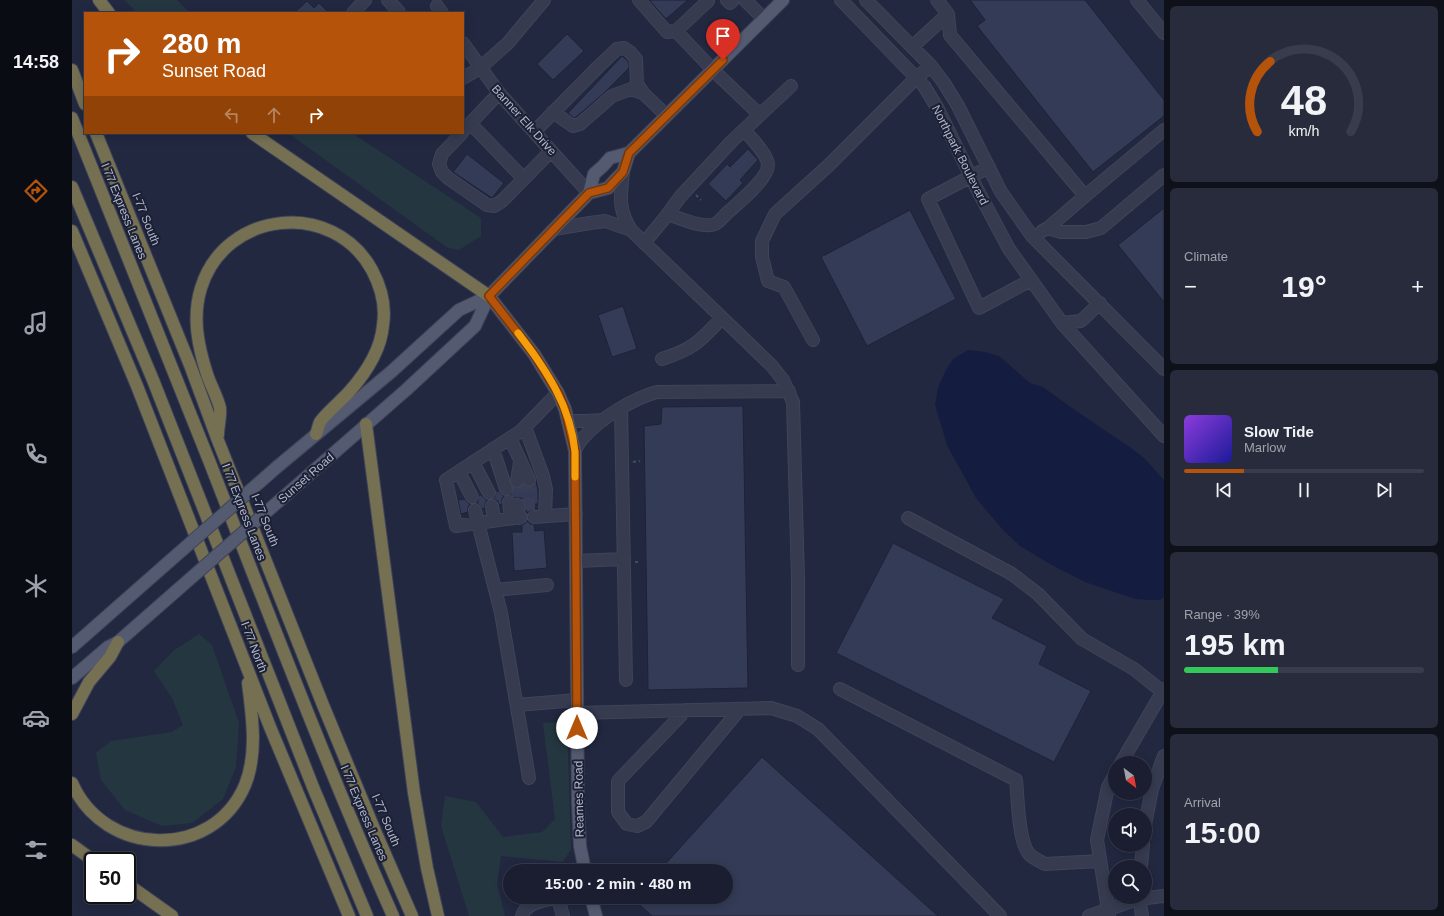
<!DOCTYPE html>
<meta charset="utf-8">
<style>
:root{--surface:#1a1e30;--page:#272b3c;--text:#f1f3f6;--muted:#9fa2ab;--line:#383c4c;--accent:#b45309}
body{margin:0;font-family:Helvetica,sans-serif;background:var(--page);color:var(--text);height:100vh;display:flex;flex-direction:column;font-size:15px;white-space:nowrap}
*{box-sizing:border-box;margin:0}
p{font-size:13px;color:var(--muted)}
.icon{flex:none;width:22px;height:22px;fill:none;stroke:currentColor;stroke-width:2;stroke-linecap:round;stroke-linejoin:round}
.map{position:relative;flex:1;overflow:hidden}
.sheet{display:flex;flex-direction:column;gap:6px;padding:6px;background:#0e101a;width:280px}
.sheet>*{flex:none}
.top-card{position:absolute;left:12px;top:12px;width:380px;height:122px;border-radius:0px;box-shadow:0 2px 10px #0003,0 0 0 1px var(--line);background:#b45309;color:#fff;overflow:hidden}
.needle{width:26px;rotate:148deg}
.tools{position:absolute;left:1036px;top:756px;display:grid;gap:8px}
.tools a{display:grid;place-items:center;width:44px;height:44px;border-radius:50%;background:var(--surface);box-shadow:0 2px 10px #0003,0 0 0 1px var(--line);font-size:20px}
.speed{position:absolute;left:12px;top:852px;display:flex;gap:8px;font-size:20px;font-weight:700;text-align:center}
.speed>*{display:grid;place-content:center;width:52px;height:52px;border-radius:50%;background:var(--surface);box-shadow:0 2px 10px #0003,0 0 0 1px var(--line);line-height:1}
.speed .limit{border:2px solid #111;border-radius:6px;background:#fff;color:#111}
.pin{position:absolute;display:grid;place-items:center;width:34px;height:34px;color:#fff;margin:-41px -17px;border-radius:50% 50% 50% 0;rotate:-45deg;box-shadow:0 0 4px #0007}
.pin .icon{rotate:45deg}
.me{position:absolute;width:44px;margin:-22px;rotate:0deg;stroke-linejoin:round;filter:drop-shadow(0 0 3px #0008)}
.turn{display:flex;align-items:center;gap:14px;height:84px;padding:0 12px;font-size:18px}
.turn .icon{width:52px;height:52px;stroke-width:2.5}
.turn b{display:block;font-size:28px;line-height:34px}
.lanes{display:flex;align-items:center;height:38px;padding:0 12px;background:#0003;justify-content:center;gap:20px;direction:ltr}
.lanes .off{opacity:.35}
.big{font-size:30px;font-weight:800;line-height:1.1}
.sheet .card{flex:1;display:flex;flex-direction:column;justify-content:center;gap:6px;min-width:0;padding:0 14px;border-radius:6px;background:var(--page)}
.sheet .dial{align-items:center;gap:0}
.dial svg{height:104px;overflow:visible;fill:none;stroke:var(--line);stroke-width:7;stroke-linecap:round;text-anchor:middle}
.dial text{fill:var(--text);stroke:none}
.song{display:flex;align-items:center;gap:12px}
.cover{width:48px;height:48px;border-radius:6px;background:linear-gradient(135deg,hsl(270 70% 55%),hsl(240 70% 35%))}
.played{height:4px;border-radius:2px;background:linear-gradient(90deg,var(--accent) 25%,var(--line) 25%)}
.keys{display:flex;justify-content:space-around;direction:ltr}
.heat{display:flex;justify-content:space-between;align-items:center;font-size:22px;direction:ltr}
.charge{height:6px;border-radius:3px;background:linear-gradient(90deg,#34c759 39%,var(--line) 0)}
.trip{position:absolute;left:431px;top:864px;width:230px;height:40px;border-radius:20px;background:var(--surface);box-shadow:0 2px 10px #0003,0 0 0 1px var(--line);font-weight:800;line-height:40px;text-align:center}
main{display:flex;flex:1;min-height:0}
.menu{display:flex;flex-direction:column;width:72px;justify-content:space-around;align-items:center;background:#0a0c13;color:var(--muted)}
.menu .icon{width:28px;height:28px}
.menu .on{color:var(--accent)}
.menu b{font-size:18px;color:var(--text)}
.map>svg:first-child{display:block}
.green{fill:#243741}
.water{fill:#141d3f}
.building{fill:#343b56;stroke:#1d2237}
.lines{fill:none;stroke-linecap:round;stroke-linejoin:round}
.minor-tunnel{stroke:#383d55;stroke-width:12;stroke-dasharray:12 6;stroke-linecap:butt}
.minor-casing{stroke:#3f4459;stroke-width:14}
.major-casing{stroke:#3f4459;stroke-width:14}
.highway-casing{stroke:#3e4358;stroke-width:14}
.path{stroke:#3d5159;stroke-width:2;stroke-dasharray:3 3;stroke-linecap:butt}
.minor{stroke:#363b50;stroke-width:12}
.major{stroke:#545a70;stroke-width:12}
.highway{stroke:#767053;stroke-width:12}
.major-bridge-casing{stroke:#3f4459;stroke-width:14;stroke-linecap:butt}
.major-bridge{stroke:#545a70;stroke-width:12}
.route-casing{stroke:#753606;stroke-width:10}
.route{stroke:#b45309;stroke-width:7}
.slow{stroke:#f59e0b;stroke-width:7}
.labels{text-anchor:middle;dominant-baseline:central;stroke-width:4;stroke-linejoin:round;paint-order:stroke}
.street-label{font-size:12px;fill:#b2b7cb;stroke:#1b2035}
</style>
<main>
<nav class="menu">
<b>14:58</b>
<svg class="icon on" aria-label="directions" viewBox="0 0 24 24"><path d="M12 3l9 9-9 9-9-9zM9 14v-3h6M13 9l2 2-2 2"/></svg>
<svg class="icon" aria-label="music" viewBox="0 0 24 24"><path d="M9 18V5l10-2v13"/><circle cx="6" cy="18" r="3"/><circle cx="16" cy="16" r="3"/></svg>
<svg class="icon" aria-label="phone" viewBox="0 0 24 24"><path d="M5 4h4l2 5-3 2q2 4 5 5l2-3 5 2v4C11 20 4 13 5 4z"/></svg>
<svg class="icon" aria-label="climate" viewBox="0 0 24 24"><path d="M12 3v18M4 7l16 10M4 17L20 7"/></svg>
<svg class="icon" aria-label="car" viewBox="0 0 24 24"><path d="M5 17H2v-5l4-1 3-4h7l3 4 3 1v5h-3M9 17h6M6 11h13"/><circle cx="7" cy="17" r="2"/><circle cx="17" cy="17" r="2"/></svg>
<svg class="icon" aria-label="filters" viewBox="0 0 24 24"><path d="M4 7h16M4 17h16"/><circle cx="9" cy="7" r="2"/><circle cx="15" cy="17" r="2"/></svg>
</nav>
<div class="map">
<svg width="1092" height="916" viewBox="0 0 1092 916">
<rect width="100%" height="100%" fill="#222840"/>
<!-- green -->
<path class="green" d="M53 0H105L118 13H65Z
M216 133H280L409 218V236L387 250 376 248Z
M127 634 140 645 167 723 164 767 151 799 120 823 90 826 53 810 29 780 24 753 39 741 100 732 111 725 100 698 82 671 101 651Z
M495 721 499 849 491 862 429 856 425 884 433 916H397L369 826 373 796 404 802 431 837 470 832 483 819 471 723Z"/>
<!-- water -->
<path class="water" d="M896 350 913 352 927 356 958 383 971 387 1000 408 1059 448 1072 458 1092 480V597L1088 600H1078L1063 599 1013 582 978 564 948 546 931 530 904 498 875 445 863 405 866 387 873 372 881 359Z"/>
<!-- building -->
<path class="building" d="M577 0H616L594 19Z
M898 0H1013L1092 100V116L1021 172 905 26 913 20Z
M235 1 242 8 247 3 257 13H222Z
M495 34 512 51 481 80 465 64Z
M550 56 557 62V68L531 94 504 117 502 118 496 113Z
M676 149 686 160 668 180 671 183 654 201 636 184 655 164 658 167Z
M395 154 432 183 420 198 381 172Z
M1092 208V302L1046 245Z
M838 210 884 299 795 346 749 257Z
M551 306 565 349 540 357 526 315Z
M671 406 676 688 576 690 572 426 589 424 590 407Z
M464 481 466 490V504H461V510L455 513 452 500 449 498H443L438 495 441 491V487L447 488 451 485 456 487H460Z
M424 491H427L429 494 432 496 430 499V504L427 505 426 501 421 499 423 497Z
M407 495H409L413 499 415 500 413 504V508L410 509 408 505 405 503 406 501Z
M392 499 396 503 398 504 396 507V512L389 514 386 500Z
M456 521 458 524H462L463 531 472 530 475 568 442 571 440 532H450V525Z
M821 543 932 599 920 618 975 646 967 664 1019 691 982 762 764 653Z
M690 757 866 916H580L559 897H654V871H587Z"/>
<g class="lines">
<!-- minor-tunnel -->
<path class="minor-tunnel" d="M457 480V517
M445 481 446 505"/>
<defs>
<path id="minor" d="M316 0 327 12
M567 0 595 32 604 31
M655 0 658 3 661 0
M673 0 692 19
M769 0 852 86 866 109 905 189 937 249 990 323 1092 436
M794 0 859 66 872 83 886 106 929 192 960 236 1092 369
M865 0 876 14 878 35 1013 196 1092 130
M1065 0 1092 33
M636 1 604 31 641 70 688 115
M365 6 370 13
M281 13 293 0
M391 43 427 93 517 193
M840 47 876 14
M391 78 408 68 436 43 472 0
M481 112 501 126 508 124 540 96 559 89 571 93
M399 124 452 179
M393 129 427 93
M462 132 526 67 545 49 552 48 558 52 564 59 565 84 571 93 594 115
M390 133 370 154 367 164 370 172 376 178 415 205 422 206 430 201 479 151
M917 167 856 199 907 308 959 280
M551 172C549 196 545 207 559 230L700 366 711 380 721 402 726 579V665
M596 214C607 218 632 229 643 224 647 222 652 216 655 213 665 204 696 179 696 165 696 155 679 138 672 130
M976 228 989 232H1014L1029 228 1092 175
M482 229 518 223 533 221 559 230
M970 231 976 228 1013 196
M572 243 592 219 608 197 660 141 719 86
M990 323 1009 321 1028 303
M741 340 712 287 696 281 690 257V241L703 214 757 165 844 78 859 66
M590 359C622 349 628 341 650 318
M549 409 554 680
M496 421H514L531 420
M453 427 471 476 474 489 473 516
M438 438 457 480
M421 449 434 489
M503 451C505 446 508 441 511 438 527 419 562 398 585 392L717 391
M401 462 417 493
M387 472 400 497
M445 481 448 462
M437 502 439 518
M446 505 447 518
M420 506 422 520
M403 510 406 523 384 526 374 480 449 431 486 393
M449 517 406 523 429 613 457 778
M462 517 504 514
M836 518 940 574 966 594 1010 639 1062 669 1092 693
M504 561 552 559
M423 590 475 585
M768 689 944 780C946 798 946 840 957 854 961 858 967 861 973 864L1028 861
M445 705 505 700
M614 710 546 781V812L555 824 565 826 574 822 668 709
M505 713 699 708 725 716 746 729 928 916
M1049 763 1092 689
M1073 825 1080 789 1092 756
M1069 867 1071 845
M1067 897 1070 916
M450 916C453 903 471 901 483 898L487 902 491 916
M1017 916 1066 899 1092 896
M1037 916 1025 840 1036 787 1043 774"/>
<path id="major" d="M517 193 522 174 531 166 538 158 557 153 711 0
M417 296 462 354 486 393 493 409 503 451 506 803 508 846 513 871
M205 467 319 372 387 310 417 296
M215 494 334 390 403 326 417 296 517 193 536 188 544 179 551 172 557 153
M0 647 92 566
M0 678 36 647 46 642 103 592
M519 897 524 916"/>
<path id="highway" d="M27 0 37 13
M0 70 13 104
M0 118C45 233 93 348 138 463 197 615 255 767 321 916
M24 133 118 365 145 438 251 705 303 831 340 916
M180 133 417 296
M0 187 81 380 241 787 295 916
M0 231 65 386 198 727 277 916
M294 424 342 793 355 868 366 916
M146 435C146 427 149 416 148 408 146 398 138 384 135 374 126 346 120 317 129 288 153 210 261 199 300 270 309 287 314 306 311 325 309 350 293 374 277 392 270 400 253 414 248 422 246 426 246 430 244 434
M0 714 17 682 38 657 46 642
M0 783C32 857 141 861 173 785 186 753 180 716 176 683
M0 845 22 861
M55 884 100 916"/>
</defs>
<!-- minor casing -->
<use href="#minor" class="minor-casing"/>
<!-- major casing -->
<use href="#major" class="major-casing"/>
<!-- highway casing -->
<use href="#highway" class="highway-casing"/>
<!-- path -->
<path class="path" d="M624 195 629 200
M561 462 568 461
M563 562H569"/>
<!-- minor -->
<use href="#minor" class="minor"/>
<!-- major -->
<use href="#major" class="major"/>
<!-- highway -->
<use href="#highway" class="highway"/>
<defs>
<path id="major-bridge" d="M92 566 205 467
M103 592 215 494"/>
</defs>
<!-- major-bridge casing -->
<use href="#major-bridge" class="major-bridge-casing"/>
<!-- major-bridge -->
<use href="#major-bridge" class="major-bridge"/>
</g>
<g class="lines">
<defs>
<path id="route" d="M505 728 503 451 493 409 486 393 462 354 417 296 517 193 536 188 551 172 557 153 651 60"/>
</defs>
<!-- route casing -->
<use href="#route" class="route-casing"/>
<!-- route -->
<use href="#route" class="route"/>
<!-- slow -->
<path class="slow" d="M446 333C473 368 499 406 503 452 503 460 503 469 503 477"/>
</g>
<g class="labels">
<!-- street labels -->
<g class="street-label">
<text transform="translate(452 120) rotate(48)">Banner Elk Drive</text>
<text transform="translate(888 155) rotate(63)">Northpark Boulevard</text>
<text transform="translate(52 211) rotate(68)">I 77 Express Lanes</text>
<text transform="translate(74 219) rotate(68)">I-77 South</text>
<text transform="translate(234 478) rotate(-41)">Sunset Road</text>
<text transform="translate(172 512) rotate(69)">I 77 Express Lanes</text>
<text transform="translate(193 520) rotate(68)">I-77 South</text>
<text transform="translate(182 647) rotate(69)">I-77 North</text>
<text transform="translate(507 799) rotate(-91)">Reames Road</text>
<text transform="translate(292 813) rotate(67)">I 77 Express Lanes</text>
<text transform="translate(314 820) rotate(67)">I-77 South</text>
</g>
</g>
</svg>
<div class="tools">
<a><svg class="needle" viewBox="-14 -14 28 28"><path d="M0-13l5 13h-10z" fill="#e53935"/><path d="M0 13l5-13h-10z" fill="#9fa2ab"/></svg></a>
<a><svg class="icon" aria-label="sound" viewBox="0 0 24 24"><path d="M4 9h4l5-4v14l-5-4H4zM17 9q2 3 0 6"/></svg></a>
<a><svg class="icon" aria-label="search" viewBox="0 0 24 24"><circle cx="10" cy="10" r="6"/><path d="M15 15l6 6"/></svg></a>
</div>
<div class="speed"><div class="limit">50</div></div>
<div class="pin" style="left:651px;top:60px;background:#d93025"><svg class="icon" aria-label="arrive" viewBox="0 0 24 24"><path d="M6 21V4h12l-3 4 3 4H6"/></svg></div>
<svg class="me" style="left:505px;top:728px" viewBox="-20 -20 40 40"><circle r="19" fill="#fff"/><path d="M0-13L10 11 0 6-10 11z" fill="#b45309"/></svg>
<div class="trip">15:00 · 2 min · 480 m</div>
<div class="top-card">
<div class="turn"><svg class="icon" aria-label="right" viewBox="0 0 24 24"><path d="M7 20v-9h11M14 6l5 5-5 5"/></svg><div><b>280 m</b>Sunset Road</div></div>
<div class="lanes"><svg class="icon off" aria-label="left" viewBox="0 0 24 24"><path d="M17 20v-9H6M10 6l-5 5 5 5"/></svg><svg class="icon off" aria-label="ahead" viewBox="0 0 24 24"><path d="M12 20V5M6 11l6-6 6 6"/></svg><svg class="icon" aria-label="right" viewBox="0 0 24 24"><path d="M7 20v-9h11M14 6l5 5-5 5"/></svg></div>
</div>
</div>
<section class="sheet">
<div class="card dial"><svg viewBox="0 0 100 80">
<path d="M14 69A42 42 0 1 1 86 69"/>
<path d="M14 69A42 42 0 0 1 24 15" stroke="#b45309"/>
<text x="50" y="56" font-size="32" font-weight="700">48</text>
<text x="50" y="72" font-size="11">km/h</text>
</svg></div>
<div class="card"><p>Climate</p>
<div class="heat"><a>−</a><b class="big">19°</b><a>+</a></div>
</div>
<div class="card">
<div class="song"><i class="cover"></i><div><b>Slow Tide</b><p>Marlow</p></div></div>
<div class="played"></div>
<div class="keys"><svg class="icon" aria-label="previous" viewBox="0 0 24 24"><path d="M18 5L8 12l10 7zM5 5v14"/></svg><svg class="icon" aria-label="pause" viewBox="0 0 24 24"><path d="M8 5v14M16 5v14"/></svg><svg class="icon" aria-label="next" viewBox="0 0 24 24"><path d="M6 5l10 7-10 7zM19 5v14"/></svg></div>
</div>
<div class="card"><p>Range · 39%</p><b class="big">195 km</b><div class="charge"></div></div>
<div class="card"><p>Arrival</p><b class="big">15:00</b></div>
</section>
</main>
